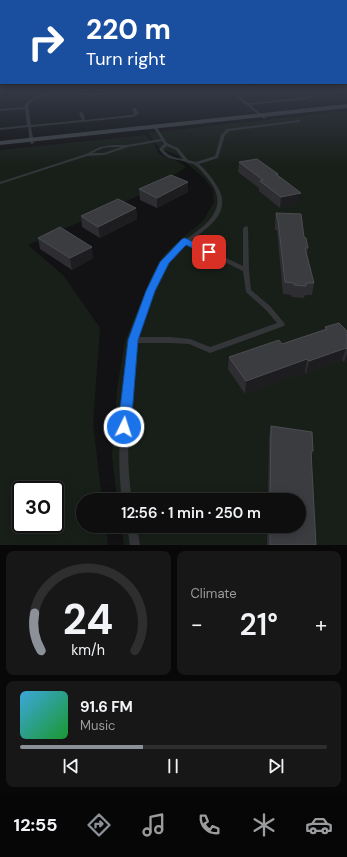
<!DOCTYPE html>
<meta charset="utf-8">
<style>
:root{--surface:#0e0e0f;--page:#171718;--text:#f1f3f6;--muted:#9b9c9e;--line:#2e2e2f;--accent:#8c9099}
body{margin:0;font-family:"DM Sans",sans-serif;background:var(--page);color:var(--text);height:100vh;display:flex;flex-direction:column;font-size:15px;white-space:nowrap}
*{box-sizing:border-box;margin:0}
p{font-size:13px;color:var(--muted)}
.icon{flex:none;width:22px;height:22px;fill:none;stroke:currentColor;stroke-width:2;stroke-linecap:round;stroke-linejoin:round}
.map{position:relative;height:545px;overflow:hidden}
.details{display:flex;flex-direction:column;gap:6px;padding:6px;background:#080808;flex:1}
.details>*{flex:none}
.banner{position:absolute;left:0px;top:0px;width:347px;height:84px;box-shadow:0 2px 10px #0003,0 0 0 1px var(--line);background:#1a4fa0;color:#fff;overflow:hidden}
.speed{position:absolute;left:12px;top:481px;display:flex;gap:8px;font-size:20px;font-weight:700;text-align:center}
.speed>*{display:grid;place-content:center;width:52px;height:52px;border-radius:50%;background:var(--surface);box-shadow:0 2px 10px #0003,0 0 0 1px var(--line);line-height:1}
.speed .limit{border:2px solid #111;border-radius:6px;background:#fff;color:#111}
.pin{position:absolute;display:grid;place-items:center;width:34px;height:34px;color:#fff;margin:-17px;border-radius:8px;box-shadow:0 2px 6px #0006}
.me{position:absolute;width:44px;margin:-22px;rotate:4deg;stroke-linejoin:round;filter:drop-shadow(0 0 3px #0008)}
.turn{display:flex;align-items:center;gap:14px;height:84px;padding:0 20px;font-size:18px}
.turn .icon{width:52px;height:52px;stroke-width:2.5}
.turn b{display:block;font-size:28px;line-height:34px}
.big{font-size:30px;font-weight:600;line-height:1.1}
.details .widget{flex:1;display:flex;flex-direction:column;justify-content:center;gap:6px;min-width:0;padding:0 14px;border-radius:8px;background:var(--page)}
.details .dial{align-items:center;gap:0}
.dial svg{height:104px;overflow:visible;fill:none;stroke:var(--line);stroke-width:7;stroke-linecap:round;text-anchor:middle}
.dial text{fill:var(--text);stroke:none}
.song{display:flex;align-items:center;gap:12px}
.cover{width:48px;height:48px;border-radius:6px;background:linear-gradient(135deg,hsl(200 70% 55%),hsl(130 70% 35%))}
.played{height:4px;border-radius:2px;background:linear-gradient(90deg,var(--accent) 40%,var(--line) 40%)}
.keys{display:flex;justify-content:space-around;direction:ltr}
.heat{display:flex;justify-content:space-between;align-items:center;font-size:22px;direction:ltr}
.details .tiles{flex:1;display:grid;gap:6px;grid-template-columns:1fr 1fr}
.widget:last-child{grid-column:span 2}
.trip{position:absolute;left:76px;top:493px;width:230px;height:40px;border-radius:20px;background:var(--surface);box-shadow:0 2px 10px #0003,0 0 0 1px var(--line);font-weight:600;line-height:40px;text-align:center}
.tabs{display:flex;height:64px;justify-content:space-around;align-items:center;background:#060606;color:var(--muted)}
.tabs .icon{width:28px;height:28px}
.tabs .active{color:var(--accent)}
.tabs b{font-size:18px;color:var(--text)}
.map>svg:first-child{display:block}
.green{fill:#181f19;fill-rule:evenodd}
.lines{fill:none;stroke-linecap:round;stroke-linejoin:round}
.minor{fill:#333539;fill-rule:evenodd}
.secondary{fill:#414449;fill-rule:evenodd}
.wall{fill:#2e2e32}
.shaded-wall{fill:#1d1d20}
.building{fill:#3a3c40;stroke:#4b4d52}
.route{fill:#1a73e8;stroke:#114b97}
</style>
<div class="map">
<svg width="347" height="545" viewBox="0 0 347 545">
<rect width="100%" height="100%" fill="#121214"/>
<!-- green -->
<path class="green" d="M347 111V545H124L121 526H299V500H117L112 456 117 389 125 341 152 275 162 257 173 246 203 221 214 202 213 190 204 178 177 155 159 148 148 133Z
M145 135 153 142 159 154 175 160 186 167 156 188 28 245 63 275 100 328 93 423 102 500H83V526H106L108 545H0V150ZM21 490H55V524H21Z"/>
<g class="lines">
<!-- minor -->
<path class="minor" d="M56 91 94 94 127 91 109 94 94 96 78 95 61 92 36 99 28 105 31 125 82 120 79 113 81 112 83 113 85 120 131 115 135 114 132 109 134 108H135L139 114 132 117 31 127 34 143 32 144 30 143 28 127 0 130V128L27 125 25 109 0 111V109L25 107V104L34 97Z
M229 91H233L248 103 306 97 308 96 301 91H305L312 96 307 99 250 105 265 117 266 118 264 119Z
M5 92H6V94L0 95V93Z
M299 120H300V122L229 131 225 135 218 158 199 164C206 170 212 178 217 186 233 212 209 227 190 241L243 266V228L246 226 248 227 249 270 251 290 270 306 285 324 284 326 210 353 189 344 171 343H136C132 365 131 388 129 410 128 441 127 470 132 500H122C118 470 119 441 121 412 123 388 124 362 130 339 134 320 142 302 150 285 159 267 166 254 183 242V240C189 238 196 232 201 228 223 210 222 193 203 173 199 168 194 163 188 163 176 157 169 163 159 149L164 144 162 141 128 147 104 155 87 156 0 184V182L86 154 100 147 111 145H127L161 139 153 127 155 126H156L167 143 178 148 188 160 196 162 215 156 221 135 227 129ZM167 146 176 150 183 159C175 158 168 156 163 149ZM111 147H121L104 153H92L103 148ZM187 244 243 271 246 292 266 310 277 323 210 347 190 339 171 337H137L146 310 163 271 173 255Z
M127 526H137L140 545H130Z"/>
<!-- secondary -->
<path class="secondary" d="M347 104V108L0 145V141Z"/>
</g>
<!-- wall -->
<path class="wall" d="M239 162 278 174V176L299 203 280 208 259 191V188L238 172Z
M139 189 188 192 157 208 140 200Z
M136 208 137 219 100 238 82 227 81 216Z
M276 213 304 237 308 248 307 254 314 283 312 295H305L304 298 292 297 291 295 283 294 277 230H275V224Z
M38 238 93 258 72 270 40 249Z
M325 327 347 331V361L344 362 342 360 306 374 305 372 245 394 228 369 229 357 282 344 325 330Z
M271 426 313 451 311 458 316 545H267V526H299V500H268L269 438Z"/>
<!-- shaded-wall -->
<path class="shaded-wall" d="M188 182V192L157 208V198Z
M301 193 299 203 280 208 281 197Z
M136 208 137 219 100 238 98 227Z
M92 247 93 258 72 270 70 258Z
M346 348 342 360 306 374 309 361Z
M347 353V361L344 362Z
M307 359 305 372 245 394 246 381Z"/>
<!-- building -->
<path class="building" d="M257 159 278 174H276L301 193 281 197 260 181 263 180 239 162Z
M171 175 188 182 157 198 139 189Z
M118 199 136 208 98 227 81 216Z
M276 213 301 214 304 237 306 238 308 248H305L314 283H306V286L294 285V283L285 282 278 220 277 219Z
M60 227 92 247 70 258 38 238Z
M339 323 347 331V349L346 348 309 361 307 359 246 381 229 357 279 340 282 344 327 329 325 327Z
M271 426 312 432 313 451H311L316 545H270V526H299V500H270Z"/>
<!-- sky -->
<linearGradient id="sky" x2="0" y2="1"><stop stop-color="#0a0a0b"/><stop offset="0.54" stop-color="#333945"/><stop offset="1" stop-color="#333945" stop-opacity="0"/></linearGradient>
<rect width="347" height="167" fill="url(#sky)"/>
<!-- route -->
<path class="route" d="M185 238 214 252 209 255 206 254 186 245 169 263 155 291 138 340 131 427 129 431 124 432 120 431 118 427 128 340 146 291 160 262 182 239Z"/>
</svg>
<div class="speed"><div class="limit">30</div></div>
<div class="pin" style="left:209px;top:252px;background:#d93025"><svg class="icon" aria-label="arrive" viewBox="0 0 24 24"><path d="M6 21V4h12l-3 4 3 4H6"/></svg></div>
<svg class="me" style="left:124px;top:427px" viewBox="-20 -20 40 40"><circle r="17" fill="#1a73e8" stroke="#fff" stroke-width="3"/><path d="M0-11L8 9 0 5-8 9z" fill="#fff"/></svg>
<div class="trip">12:56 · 1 min · 250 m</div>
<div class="banner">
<div class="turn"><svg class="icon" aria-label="right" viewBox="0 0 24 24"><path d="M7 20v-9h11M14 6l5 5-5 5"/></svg><div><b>220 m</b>Turn right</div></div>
</div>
</div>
<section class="details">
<div class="tiles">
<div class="widget dial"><svg viewBox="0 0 100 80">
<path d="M14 69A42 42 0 1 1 86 69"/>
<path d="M14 69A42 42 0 0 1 9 40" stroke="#8c9099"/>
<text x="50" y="56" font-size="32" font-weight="700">24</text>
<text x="50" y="72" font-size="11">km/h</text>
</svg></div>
<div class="widget"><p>Climate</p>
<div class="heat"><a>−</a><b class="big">21°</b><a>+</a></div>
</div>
<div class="widget">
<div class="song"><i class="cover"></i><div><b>91.6 FM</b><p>Music</p></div></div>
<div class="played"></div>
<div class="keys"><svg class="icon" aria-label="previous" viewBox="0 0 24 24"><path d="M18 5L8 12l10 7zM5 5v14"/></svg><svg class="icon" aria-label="pause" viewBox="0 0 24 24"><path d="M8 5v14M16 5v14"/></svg><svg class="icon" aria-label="next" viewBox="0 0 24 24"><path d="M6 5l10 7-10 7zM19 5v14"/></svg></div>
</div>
</div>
</section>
<nav class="tabs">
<b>12:55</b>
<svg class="icon active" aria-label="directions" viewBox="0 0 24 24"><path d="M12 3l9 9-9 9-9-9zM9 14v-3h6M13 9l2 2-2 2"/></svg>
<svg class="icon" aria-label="music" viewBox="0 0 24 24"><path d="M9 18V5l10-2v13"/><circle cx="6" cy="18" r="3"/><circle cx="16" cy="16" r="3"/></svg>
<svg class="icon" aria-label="phone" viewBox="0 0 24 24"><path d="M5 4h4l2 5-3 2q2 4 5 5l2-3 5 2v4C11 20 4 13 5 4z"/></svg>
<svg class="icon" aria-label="climate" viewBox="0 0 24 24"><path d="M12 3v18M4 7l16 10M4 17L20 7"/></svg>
<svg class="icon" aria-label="car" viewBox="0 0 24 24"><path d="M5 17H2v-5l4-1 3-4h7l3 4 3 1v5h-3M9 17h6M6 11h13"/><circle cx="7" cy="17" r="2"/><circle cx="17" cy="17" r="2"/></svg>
</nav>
